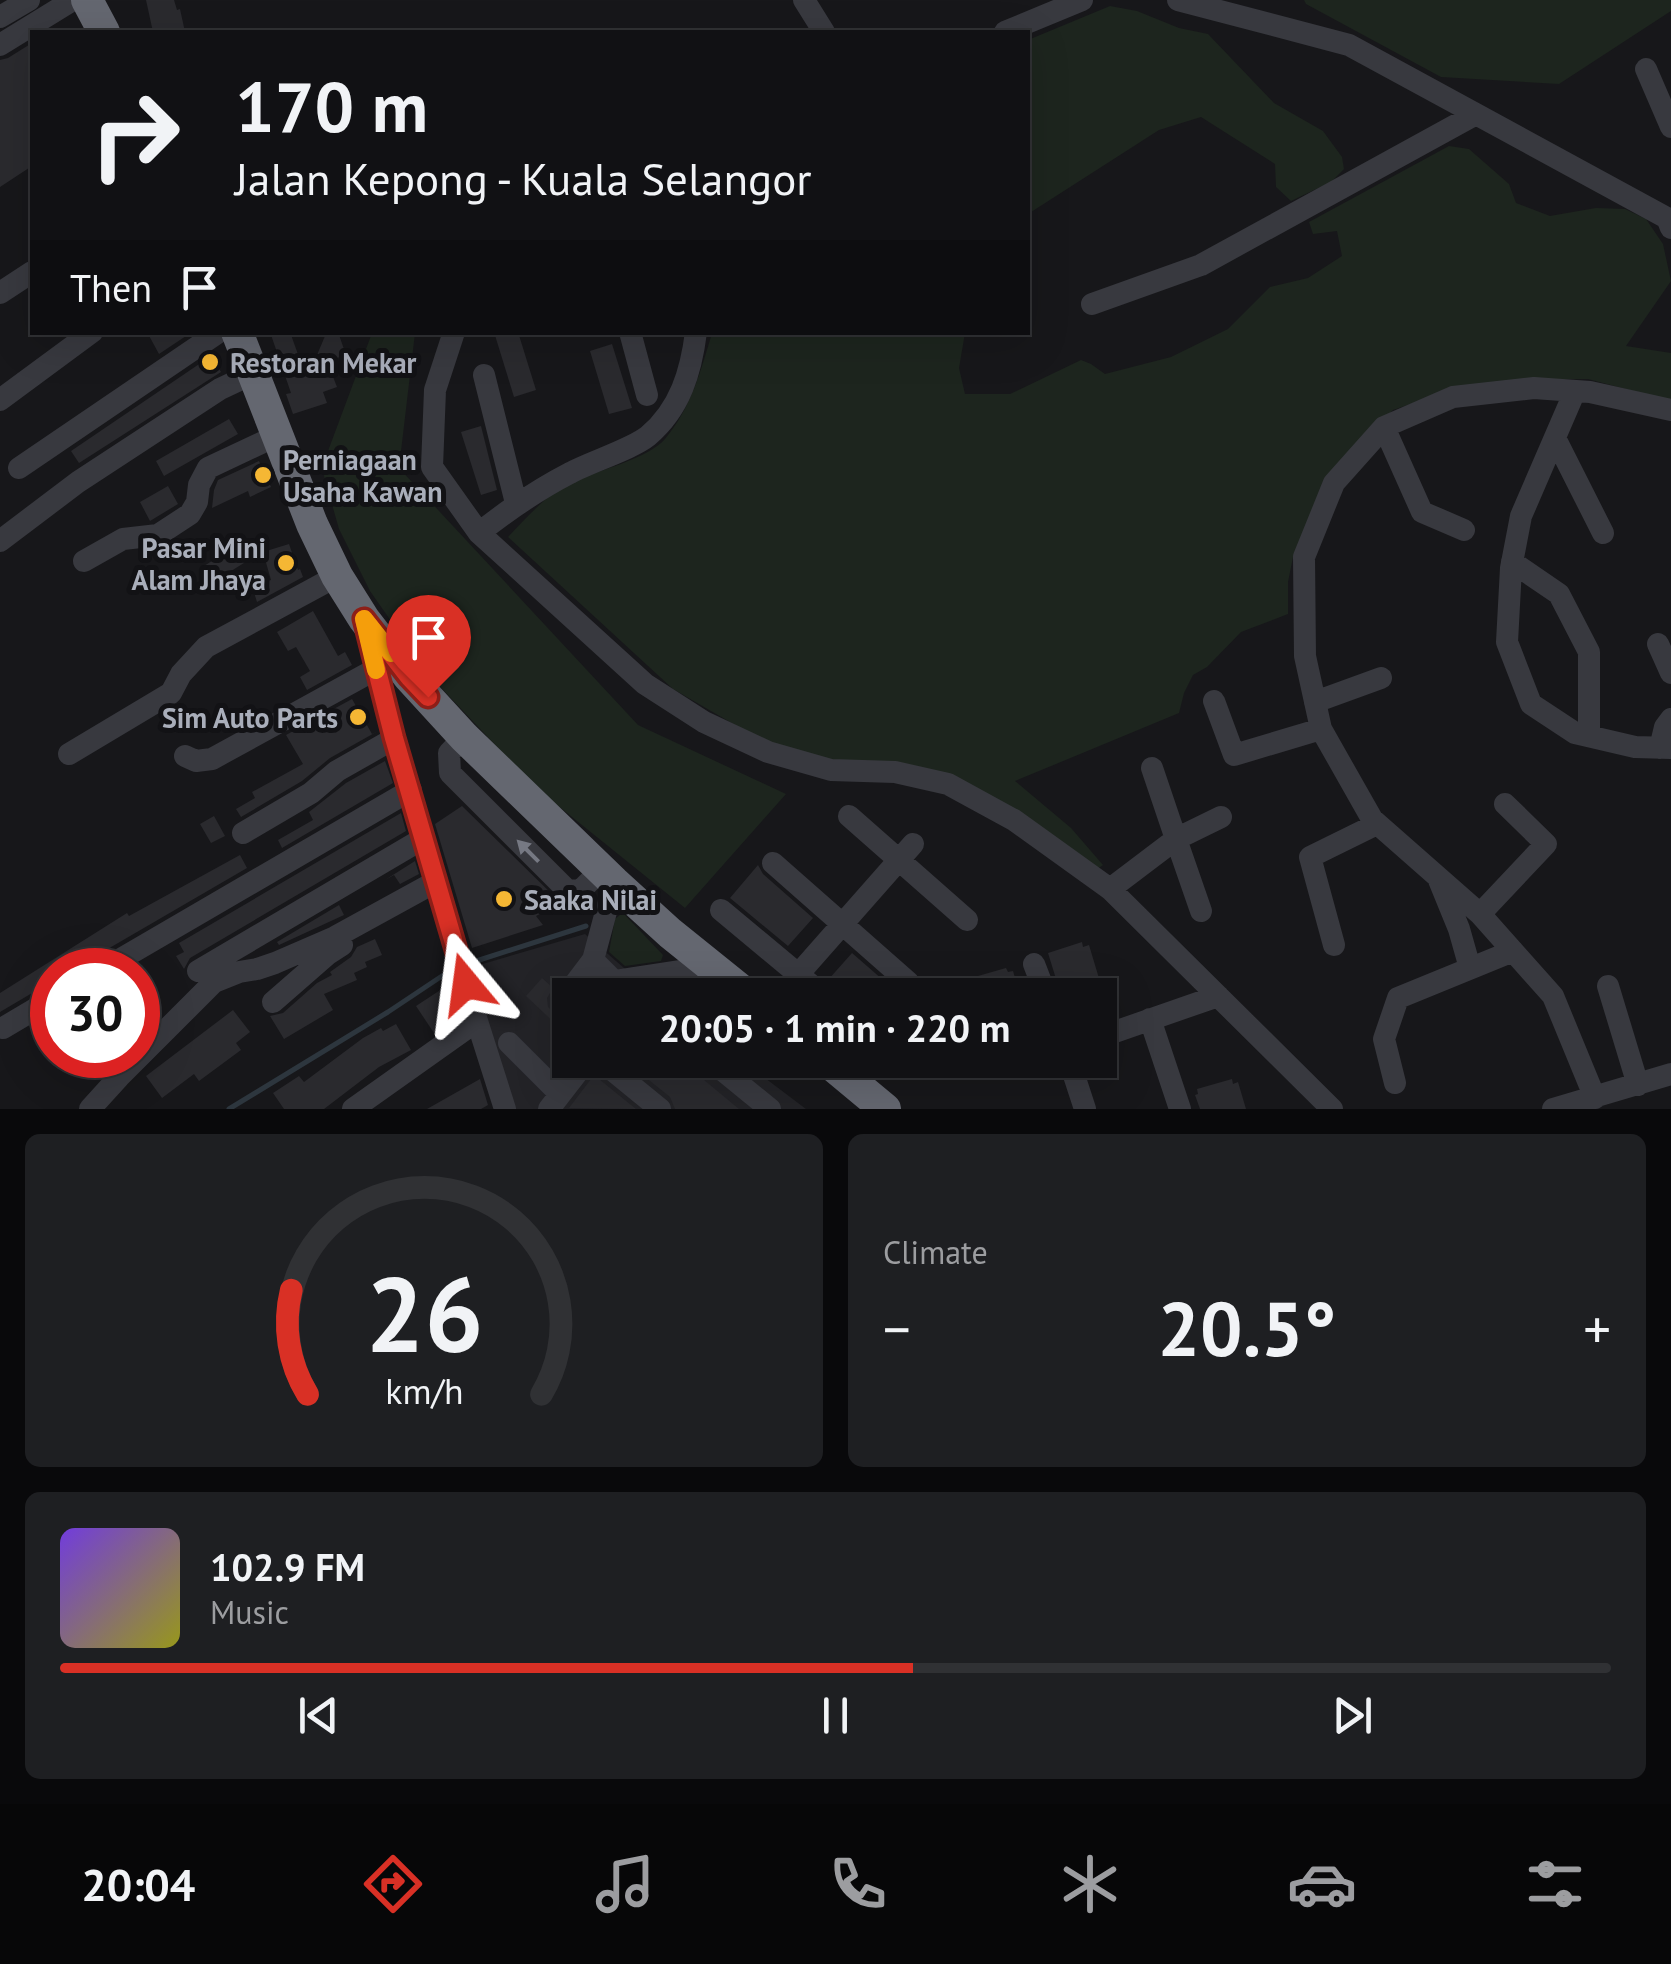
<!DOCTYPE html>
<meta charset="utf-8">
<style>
:root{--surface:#111114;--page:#1e1f22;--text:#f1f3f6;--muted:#9c9da0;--line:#303134;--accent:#d93025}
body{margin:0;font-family:"PT Sans",sans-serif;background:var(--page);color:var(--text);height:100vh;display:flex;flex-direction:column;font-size:38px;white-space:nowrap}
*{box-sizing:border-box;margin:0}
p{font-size:32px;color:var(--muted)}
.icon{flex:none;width:55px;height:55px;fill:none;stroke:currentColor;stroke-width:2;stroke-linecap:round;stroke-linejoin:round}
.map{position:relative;height:1109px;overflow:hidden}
.drawer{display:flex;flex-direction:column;gap:25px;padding:25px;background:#09090b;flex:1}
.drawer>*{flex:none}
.guide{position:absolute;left:30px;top:30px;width:1000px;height:305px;border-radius:0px;box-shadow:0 10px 40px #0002,0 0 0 2px var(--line);background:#111114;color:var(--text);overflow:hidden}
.speed{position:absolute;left:30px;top:948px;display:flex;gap:20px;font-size:50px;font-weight:700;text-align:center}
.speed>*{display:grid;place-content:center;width:130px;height:130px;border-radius:50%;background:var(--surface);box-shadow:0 10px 40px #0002,0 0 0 2px var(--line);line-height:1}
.speed .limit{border:15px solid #d22;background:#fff;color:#111}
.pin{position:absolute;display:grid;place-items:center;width:85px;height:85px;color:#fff;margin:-102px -42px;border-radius:50% 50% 50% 0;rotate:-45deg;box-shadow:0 0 10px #0007}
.pin .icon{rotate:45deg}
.me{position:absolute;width:110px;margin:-55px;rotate:344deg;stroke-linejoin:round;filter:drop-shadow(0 0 8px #0008)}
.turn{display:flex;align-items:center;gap:35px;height:210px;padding:0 40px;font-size:45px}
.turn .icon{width:130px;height:130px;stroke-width:2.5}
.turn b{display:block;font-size:70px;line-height:85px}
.then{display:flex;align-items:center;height:95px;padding:0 40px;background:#0003;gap:20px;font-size:38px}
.big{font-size:75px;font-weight:800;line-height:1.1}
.drawer .card{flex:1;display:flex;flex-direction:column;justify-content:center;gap:15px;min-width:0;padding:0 35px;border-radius:15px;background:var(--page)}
.drawer .dial{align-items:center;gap:0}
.dial svg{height:260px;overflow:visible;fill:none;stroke:var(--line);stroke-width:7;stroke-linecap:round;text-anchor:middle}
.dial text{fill:var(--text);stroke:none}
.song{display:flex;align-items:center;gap:30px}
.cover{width:120px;height:120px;border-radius:15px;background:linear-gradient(135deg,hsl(260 70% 55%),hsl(60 70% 35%))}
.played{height:10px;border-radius:5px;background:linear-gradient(90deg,var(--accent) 55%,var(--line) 55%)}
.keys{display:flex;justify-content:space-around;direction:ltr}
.heat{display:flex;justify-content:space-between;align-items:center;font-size:55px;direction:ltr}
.drawer .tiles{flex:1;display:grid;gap:25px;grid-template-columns:1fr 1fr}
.card:last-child{grid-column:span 2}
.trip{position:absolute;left:552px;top:978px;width:565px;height:100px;border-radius:0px;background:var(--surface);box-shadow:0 10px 40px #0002,0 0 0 2px var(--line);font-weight:800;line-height:100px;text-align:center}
.dock{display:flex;height:160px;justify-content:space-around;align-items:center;background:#070708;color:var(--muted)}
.dock .icon{width:70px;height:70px}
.dock .active{color:var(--accent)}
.dock b{font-size:45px;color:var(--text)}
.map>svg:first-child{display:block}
.built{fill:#232327}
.green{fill:#1d251e}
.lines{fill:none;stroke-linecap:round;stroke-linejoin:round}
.stream{stroke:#2d363e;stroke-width:5}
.building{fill:#2a2a2e}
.path{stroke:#3e4046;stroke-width:2.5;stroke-dasharray:5 8;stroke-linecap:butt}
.minor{stroke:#38393f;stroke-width:22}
.highway{stroke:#646770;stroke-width:32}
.oneway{fill:#767983}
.route-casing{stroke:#8d1f18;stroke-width:25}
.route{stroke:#d93025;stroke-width:18}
.slow{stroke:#f59e0b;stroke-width:18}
.poi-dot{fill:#f5b734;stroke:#121215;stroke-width:4}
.labels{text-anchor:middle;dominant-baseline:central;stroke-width:10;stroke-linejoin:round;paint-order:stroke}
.poi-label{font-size:28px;font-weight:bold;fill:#a9aeba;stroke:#121215;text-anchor:start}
</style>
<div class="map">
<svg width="1671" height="1109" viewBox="0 0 1671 1109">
<rect width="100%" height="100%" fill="#17171a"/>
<!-- built -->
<path class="built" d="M585 934 655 995H570V1060H741L806 1109H515L469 968Z"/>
<!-- green -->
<path class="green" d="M1304 0H1671V11L1559 84 1441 77 1306 4Z
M1110 6 1137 11 1179 28 1208 34 1274 103 1323 131 1342 157 1344 169 1331 182 1291 201 1276 187 1275 164 1201 117 1159 130 1028 214V40Z
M1449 146 1469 149 1509 184 1516 203 1550 216 1596 208 1625 209 1646 219 1663 244 1671 281 1626 346 1671 353V401L1588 379 1512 380 1443 393 1393 410 1339 464 1293 557 1288 582V614L1241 632 1207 667 1193 675 1184 693 1179 713 1015 781 1071 828 1103 865 1093 872 969 788 819 762 749 733 673 689 508 537C527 517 548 493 573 481 597 471 649 458 665 439 691 408 701 370 712 333H965L959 368 965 394H1010L1081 360 1091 364 1105 374 1171 357 1228 329 1270 287 1308 278 1342 256 1337 231 1313 234 1309 222Z
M372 333H415L399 468 638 725 786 794 685 908 536 788 428 674 370 591 339 529 324 476 328 451Z
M620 915H625L663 955 661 961 625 966 609 952 615 919Z"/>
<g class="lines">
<!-- stream -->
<path class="stream" d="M470 963 586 926
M229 1109 388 1012 454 968"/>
</g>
<!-- building -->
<path class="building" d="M146 0H174L177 10 180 9 185 32H153Z
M32 43V166L0 187V60L8 58Z
M147 332H192L159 354Z
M270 332H290L300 360 317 355 325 336 338 332 346 355 334 359 337 366 330 369 337 387 323 392 327 403 293 414 286 394 291 393Z
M494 332H518L536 390 514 397Z
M612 344 632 408 609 414 590 351Z
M211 356 221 372 79 463 71 451Z
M229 419 238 434 164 476 156 461Z
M481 426 497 490 481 495 461 432Z
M259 461 271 487 250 497 248 491 212 508 214 490 218 480Z
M168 486 178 504 150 521 140 502Z
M246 540 255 556 209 585 199 569Z
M289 544 298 570 300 569 303 577 257 602 252 586 271 580 263 552Z
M313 611 338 656 345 652 352 665 307 690 300 677 310 671 296 647 288 651 277 632Z
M352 699 372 734 378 731 330 758 302 781 241 817 236 809 255 798 252 792 303 764 286 735Z
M385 761 393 783 282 848 278 840 313 820 309 812 346 783Z
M462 806 561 903 536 916 543 925 472 948 435 824Z
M401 813 406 831 190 958 184 969 176 956 184 952 179 943Z
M214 816 225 836 211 843 200 824Z
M240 855 247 868 94 957 89 963 87 970H52V984L44 986 0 1012V993L127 913 129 916Z
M415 861 419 874 400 884 394 875 385 880Z
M758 865 763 874 813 918 788 946 730 898Z
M339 905 344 915 279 945 277 942Z
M375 939 382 955 365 962 367 967 354 973 357 980 324 994 333 1010 284 1039 270 1016 283 1013 317 983 332 975 330 972 351 957 357 947Z
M1082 942 1083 947 1089 945 1104 995H1061L1048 953Z
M852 953 898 993 901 995H838L837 989 828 980Z
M1006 968 1008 972 1013 971 1020 995H973L970 984 973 983 971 978Z
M542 978 553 988 547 998 548 1007 560 1019 569 1023 562 1030 526 996Z
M448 985 454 994 460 1015 434 1033 416 1006Z
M233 1010 250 1032 236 1043 241 1050 199 1081 194 1074 162 1098 146 1076Z
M396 1024 411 1050 379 1067 324 1109H284L273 1093 299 1076 304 1082 363 1038 381 1028 383 1031Z
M624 1060H680L739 1109H675L670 1097Z
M594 1075 636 1109 569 1108Z
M480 1079 488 1105 481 1109H427Z
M1232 1079 1233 1084 1238 1082 1246 1109H1200L1195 1095 1198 1094 1197 1089Z"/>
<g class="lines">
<!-- path -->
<path class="path" d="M683 1060 694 1069"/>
<!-- minor -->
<path class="minor" d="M804 0 824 32
M1178 0 1349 45 1667 218 1671 228
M0 17 29 0
M1005 32 1082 0
M0 45 73 0
M1646 69 1671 127
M0 293 32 272
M1092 304 1201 265 1476 114
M454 332 435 390 432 467 479 533 645 684 704 722 768 752 831 770 895 772 948 784 1014 820 1110 889 1332 1109
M630 332 647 395
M484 375 516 503
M1575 391 1521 516 1511 568 1507 642 1531 704 1575 733 1635 747 1671 748
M0 400 92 332
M1384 427 1422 512 1464 530
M1555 438 1603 533
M19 468 219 332
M479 533C508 510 537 490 570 473 590 462 632 449 648 436 680 409 691 372 696 332
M0 541 78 482 220 389 254 373
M84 561 123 539 158 535 190 514 197 502 199 485 208 468 278 435
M1512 562 1559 594 1589 652V736
M366 627 395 738 477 1021 505 1109
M1658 644 1671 673
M1214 701 1234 755 1321 729
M1315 702 1381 678
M464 737 449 753 450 773 567 890 580 891 601 870
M1660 748 1665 727 1671 719
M69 754 171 693 181 674 206 647 337 576
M185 756 196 761 212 759 376 669
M849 816 967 920
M243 833 311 793 337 771 395 738
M773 863 908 982
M1439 880 1459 929 1470 968
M614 882 593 960 614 981 712 966 721 995
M1110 889 1176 839 1152 768
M721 910 823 995
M1201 911 1176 839 1221 817
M1480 914 1546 844 1505 804
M1334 945 1310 857 1377 824
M1034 964 1046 995
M102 970 411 790
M198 971 424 838
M1608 986 1638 1085
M602 995 614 981 631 995
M780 995 913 844
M273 1002 328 954 342 945
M570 1008 562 1001 593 960
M1150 1019 1180 1109
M3 1028 52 999
M1100 1037 1218 996
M509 1043 560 1094
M600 1060 660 1109
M710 1060 770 1109
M1069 1060 1085 1109
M1395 1083 1384 1039 1398 998 1513 951
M1595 1098 1553 996 1480 914 1372 819 1321 729 1305 656 1304 557 1334 483 1384 427 1453 397 1534 388 1590 392 1671 410
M90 1109 119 1077 214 982 239 972 257 969 275 963 335 937 437 881
M353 1109 477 1021
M549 1109 587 1060
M1553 1109 1671 1074"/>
<!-- highway -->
<path class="highway" d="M87 0 104 32
M237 332 312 524 337 576 364 619 409 677 464 737 614 882 670 933 747 995
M826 1060 885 1109"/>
</g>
<!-- one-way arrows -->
<defs><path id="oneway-solid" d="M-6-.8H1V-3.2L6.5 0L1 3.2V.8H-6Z" transform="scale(2.5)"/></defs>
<use class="oneway" href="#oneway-solid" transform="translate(528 851) rotate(-135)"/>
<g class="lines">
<defs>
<path id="route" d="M428 697 409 677 364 619 394 738 466 984"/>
</defs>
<!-- route casing -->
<use href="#route" class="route-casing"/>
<!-- route -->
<use href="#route" class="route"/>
<!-- slow -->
<path class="slow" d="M376 670 364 619 391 653"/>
</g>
<!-- markers -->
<g class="poi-dot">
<circle cx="210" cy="362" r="10"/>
<circle cx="263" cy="475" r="10"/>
<circle cx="286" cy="563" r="10"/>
<circle cx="358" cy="717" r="10"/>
<circle cx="504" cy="899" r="10"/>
</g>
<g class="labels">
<!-- poi labels -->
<g class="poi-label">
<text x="230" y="362">Restoran Mekar</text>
<text x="283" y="459">Perniagaan<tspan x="283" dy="32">Usaha Kawan</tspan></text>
<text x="266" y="547" text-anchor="end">Pasar Mini<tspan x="266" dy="32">Alam Jhaya</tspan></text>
<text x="338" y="717" text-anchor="end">Sim Auto Parts</text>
<text x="524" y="899">Saaka Nilai</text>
</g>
</g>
</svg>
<div class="speed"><div class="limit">30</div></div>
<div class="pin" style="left:428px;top:697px;background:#d93025"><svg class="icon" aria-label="arrive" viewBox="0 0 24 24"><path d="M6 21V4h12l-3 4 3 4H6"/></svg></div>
<svg class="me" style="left:466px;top:984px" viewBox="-20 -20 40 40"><path d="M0-17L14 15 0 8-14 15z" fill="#d93025" stroke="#fff" stroke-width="4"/></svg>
<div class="trip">20:05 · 1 min · 220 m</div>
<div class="guide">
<div class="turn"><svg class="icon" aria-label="right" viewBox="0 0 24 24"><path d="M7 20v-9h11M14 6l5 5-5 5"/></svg><div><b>170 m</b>Jalan Kepong - Kuala Selangor</div></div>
<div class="then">Then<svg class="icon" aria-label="arrive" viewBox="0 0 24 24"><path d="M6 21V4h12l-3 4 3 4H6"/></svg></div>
</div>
</div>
<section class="drawer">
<div class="tiles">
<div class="card dial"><svg viewBox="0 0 100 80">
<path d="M14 69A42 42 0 1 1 86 69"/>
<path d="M14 69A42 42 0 0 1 9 37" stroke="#d93025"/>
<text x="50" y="56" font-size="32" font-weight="700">26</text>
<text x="50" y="72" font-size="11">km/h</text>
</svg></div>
<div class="card"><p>Climate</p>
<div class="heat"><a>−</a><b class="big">20.5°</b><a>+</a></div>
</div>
<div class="card">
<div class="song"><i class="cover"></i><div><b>102.9 FM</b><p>Music</p></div></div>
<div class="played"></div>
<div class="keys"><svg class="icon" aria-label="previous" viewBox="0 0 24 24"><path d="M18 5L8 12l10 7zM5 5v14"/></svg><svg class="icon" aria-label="pause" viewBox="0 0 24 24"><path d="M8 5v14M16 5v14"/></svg><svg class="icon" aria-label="next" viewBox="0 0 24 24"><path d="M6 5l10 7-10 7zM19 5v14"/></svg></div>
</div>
</div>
</section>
<nav class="dock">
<b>20:04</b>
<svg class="icon active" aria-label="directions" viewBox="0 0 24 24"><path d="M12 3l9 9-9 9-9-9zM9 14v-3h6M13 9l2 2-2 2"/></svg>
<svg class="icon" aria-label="music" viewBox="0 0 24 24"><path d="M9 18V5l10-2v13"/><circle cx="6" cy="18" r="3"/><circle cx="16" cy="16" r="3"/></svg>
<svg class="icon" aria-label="phone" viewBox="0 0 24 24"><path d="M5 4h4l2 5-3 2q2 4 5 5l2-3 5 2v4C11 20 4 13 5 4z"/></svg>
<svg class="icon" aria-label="climate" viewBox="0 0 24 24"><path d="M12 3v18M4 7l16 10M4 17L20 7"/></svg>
<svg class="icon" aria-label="car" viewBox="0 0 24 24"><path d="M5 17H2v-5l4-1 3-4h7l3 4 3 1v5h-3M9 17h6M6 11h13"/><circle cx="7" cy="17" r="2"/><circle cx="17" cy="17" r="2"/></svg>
<svg class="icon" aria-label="filters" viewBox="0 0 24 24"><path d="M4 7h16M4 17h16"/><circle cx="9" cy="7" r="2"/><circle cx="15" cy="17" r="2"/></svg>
</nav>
